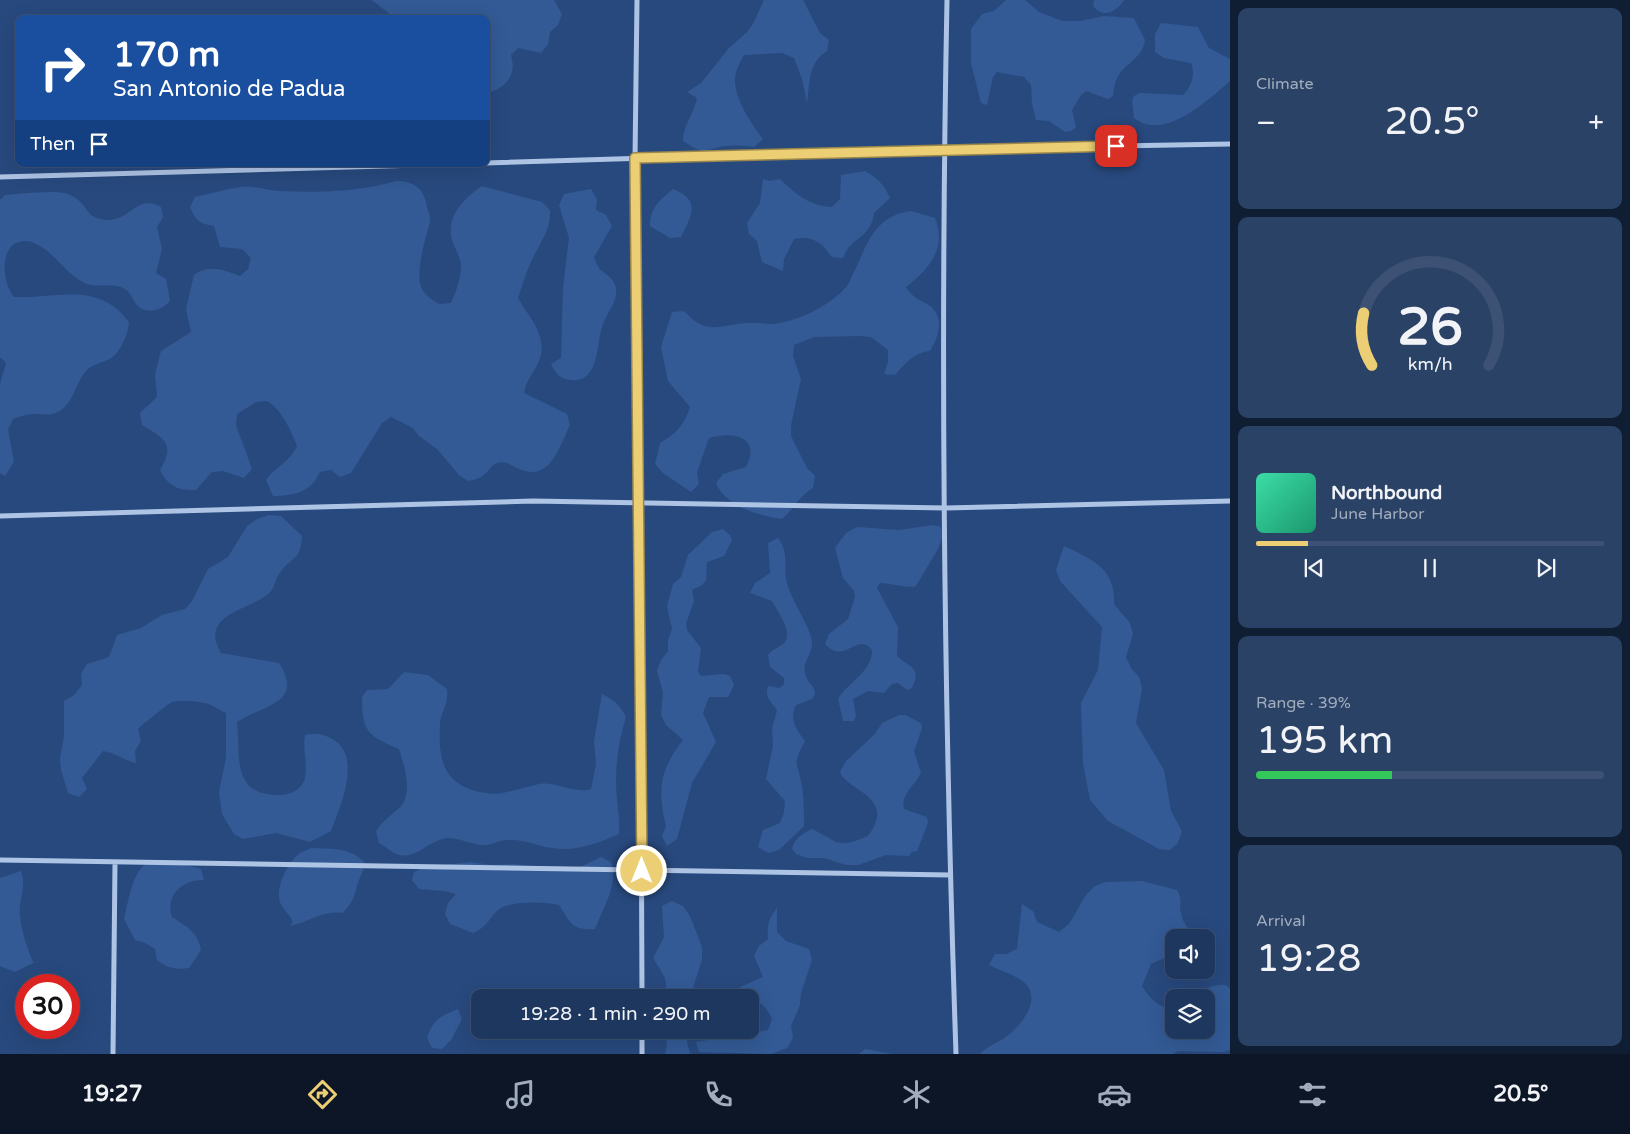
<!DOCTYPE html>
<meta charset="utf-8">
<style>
:root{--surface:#1e375e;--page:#2b4267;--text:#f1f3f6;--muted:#a1acbc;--line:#3c5173;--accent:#eccf74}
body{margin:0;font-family:"Varela Round",sans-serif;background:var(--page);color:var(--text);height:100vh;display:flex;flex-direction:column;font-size:19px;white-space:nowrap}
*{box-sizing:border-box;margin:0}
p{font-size:16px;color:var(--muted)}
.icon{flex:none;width:28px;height:28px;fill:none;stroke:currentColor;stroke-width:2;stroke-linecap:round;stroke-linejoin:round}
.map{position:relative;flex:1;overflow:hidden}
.panel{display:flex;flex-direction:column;gap:8px;padding:8px;background:#101e34;width:400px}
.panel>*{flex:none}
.top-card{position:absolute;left:15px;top:15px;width:475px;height:152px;border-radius:10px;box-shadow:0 5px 20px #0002,0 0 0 1px var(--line);background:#1a4fa0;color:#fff;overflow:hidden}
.buttons{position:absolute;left:1165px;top:929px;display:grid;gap:10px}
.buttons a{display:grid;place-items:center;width:50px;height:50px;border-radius:10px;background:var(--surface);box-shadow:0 5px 20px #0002,0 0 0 1px var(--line);font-size:25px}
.speed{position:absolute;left:15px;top:974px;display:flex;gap:10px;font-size:25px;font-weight:700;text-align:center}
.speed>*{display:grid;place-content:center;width:65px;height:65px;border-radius:50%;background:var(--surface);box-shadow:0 5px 20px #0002,0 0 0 1px var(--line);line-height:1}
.speed .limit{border:8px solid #d22;background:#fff;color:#111}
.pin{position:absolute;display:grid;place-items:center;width:42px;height:42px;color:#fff;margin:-21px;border-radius:10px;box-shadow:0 2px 8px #0006}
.me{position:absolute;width:55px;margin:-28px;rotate:0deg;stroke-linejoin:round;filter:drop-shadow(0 0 4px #0008)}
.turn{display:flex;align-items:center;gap:18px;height:105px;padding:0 15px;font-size:22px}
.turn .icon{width:65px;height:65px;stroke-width:2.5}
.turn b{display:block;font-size:35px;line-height:42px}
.then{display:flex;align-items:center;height:48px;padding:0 15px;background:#0003;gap:10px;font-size:19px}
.big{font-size:38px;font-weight:600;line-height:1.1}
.panel .widget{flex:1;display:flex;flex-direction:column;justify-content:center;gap:8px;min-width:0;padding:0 18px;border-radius:10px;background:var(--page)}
.panel .dial{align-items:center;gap:0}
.dial svg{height:130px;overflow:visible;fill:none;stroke:var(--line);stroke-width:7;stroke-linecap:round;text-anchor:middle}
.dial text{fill:var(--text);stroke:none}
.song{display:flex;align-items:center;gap:15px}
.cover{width:60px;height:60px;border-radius:8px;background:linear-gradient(135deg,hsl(160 70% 55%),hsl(160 70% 35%))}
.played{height:5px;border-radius:2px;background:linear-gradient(90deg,var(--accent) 15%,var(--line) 15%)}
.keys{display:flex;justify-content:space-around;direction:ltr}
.heat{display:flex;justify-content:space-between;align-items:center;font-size:28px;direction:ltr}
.charge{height:8px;border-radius:4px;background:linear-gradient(90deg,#34c759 39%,var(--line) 0)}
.trip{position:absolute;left:471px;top:989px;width:288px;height:50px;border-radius:10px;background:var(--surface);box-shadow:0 5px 20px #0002,0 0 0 1px var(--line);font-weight:600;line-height:50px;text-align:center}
.tabs{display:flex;height:80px;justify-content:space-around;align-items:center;background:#0c1626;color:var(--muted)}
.tabs .icon{width:35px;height:35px}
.tabs .on{color:var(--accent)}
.tabs b{font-size:22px;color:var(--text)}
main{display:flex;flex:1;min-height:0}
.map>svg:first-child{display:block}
.green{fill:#335a95}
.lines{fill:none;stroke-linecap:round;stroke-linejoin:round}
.street{stroke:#aec4e5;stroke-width:5}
.route-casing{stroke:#99874b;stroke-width:12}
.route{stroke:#eccf74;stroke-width:9}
</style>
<main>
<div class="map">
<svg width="1230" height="1054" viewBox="0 0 1230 1054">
<rect width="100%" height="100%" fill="#28497e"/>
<!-- green -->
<path class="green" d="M372 0H554L562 14 558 25 550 32 548 44 541 53 518 48 511 55C517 76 506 87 486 94V19H396Z
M764 0H803L820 33 829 40 827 51C808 63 810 82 807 103L802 79 794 58 782 53 744 55C740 62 736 70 735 78 734 99 751 123 763 139L754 147C746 146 737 145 729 146 705 147 708 158 683 141 683 125 694 114 697 98L687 92 701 83 729 48 746 33 753 24Z
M1006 0H1025L1039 12 1062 21H1080L1104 16 1134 18 1145 40C1143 56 1130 61 1121 72 1115 79 1114 87 1113 96L1108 99 1086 91 1081 95 1072 110 1076 127 1071 131 1065 132 1049 121 1036 120 1032 103 1031 85 1024 77 997 72 993 77 987 105 981 103 971 63V29L982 14 994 11Z
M1094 0H1124C1116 12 1104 19 1093 6Z
M1161 23 1198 27 1209 48 1230 59V81C1208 100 1164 142 1134 118L1132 101 1134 96 1140 93 1183 95C1191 88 1196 74 1191 63L1164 58 1155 52V34Z
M865 171C878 178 884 185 890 198L874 213C871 239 851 236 843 258L832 257C822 242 812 235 794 239L784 259 783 271 762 262 757 241 749 234 747 223 760 203 763 179 769 181 780 179C796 194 809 206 832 207L840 199 841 175Z
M396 181C414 181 424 188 427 207 428 211 431 217 430 222 426 237 414 274 422 289 426 296 432 300 439 304L451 303C456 292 460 281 461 269 462 257 453 247 451 236 448 213 466 197 482 186L542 202 550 210C551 232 538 245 530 264 525 275 522 287 518 298 529 317 549 337 539 361 534 373 526 380 524 393L567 414 570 425C558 450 549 485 515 467 509 464 504 461 497 463 487 467 489 478 468 481L459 475 437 449 419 436 413 428 391 417 382 423 351 473 340 477 331 470 320 472C311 492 294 496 273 496L266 480C275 467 290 462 297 446 290 429 283 411 267 401L256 402 237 414 236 425 252 469 244 478 223 471 212 472 196 490C179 491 167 486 160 470 176 444 164 438 142 425L140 413 157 397 155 374 161 351 191 332 186 309 194 275C211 264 222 270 240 276L248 269 251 258 242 249 220 247 214 226C200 224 195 220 190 207L195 197C210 194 225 189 240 187 253 185 265 190 278 191 318 193 358 192 396 181Z
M591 189 597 199 596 210 606 215 612 226 594 257C595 260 597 265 599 268 605 275 614 277 616 288 618 302 606 313 602 327 596 346 599 383 571 380 560 379 556 374 551 364L561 358 563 287 569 238 559 205 564 194Z
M673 189C701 200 692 215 681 237L670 238 650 226C650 208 659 201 673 189Z
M28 193C42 193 62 189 74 197 89 206 85 219 108 220 131 220 137 194 161 207L163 217 157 227 162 249 156 273 166 279 170 301C162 309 150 315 139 307 133 302 132 293 125 289 113 282 99 288 87 284 65 275 55 251 32 242 26 240 20 241 14 244 0 254 3 284 14 297 56 299 98 280 129 322 128 334 123 345 116 354 108 363 94 362 86 371 76 382 73 405 58 412 50 416 43 414 35 414 27 414 20 416 13 419L8 429 14 462 5 476 0 473V384L6 363 0 357V200L5 195Z
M911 211 935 218C947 249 929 269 906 287 916 303 925 299 934 310 944 322 937 340 930 351 913 353 906 363 895 375L884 374 888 362V350L871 337 859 336 814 337 794 345 793 356 801 379 791 425V436L807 468 815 476 813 488C799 496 794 509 782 519 759 516 725 506 716 483L723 474 746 467C762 436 732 431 709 438L697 472 699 484 691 492 663 473 655 464 660 443C676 434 685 424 690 407L668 381 661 347 672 312 684 311C706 335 717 326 746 323 755 322 764 324 772 324 797 322 830 306 846 287 850 283 852 275 855 270 868 242 875 216 911 211Z
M269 515 281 516 302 536C301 562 291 556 279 574 275 580 274 590 268 594 249 610 198 615 221 653L279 663C305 704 262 705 237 722 241 758 230 797 283 795 291 794 301 789 304 781 309 766 302 750 305 735 317 733 324 734 334 740 362 758 340 807 331 831L310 842 276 833 243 839 234 834 222 814 219 792 226 758V713C219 710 211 704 204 703 197 701 180 700 172 702 169 703 142 725 138 729L141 741 135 751 136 763C124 760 115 753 103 751L82 778 87 789 79 797 68 793 61 770 60 759 64 736V701L74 695 82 685 81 674 87 664 109 657 117 635 141 628 162 615 185 609 192 601 208 569 228 557 247 526 257 519Z
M933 525 941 527 942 538 938 549 916 586C909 589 891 583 880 583L877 588 898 627 897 656C910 668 922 667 912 688L907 690 898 683 892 684 884 693 868 691 853 699 856 715 854 721H843L838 699C848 682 873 671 872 650 856 631 846 666 825 644L829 634 848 619 855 597 854 591 843 578 835 548 846 533 857 527 899 530Z
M723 529 730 535 732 540 724 556 707 562 706 580 702 585 692 590 694 601 686 624 687 630 701 648 698 672 701 676 724 674 730 676 734 685 728 697H709L703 713 716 742 692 783 677 839 667 846 662 836 666 826C657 790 660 769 683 740L666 725 661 715 663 692 657 671 661 660 668 651V640L672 629 667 606 673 584 681 577 688 555 712 532Z
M778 538C791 555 781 568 789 589 793 602 811 629 812 642 813 654 802 661 805 674 807 683 815 685 815 694L812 699 796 705C789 720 796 729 805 741 791 767 798 761 802 786 804 797 804 815 804 826L779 850 768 853 758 847 763 830 780 823 784 812 785 801 766 779 773 745 772 728 777 711C772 702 764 698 768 686L780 688 784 684V678L770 667 768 655C773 648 779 648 784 643 794 633 777 610 772 601L750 593 755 583 770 573 768 543Z
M1064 546C1092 559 1116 569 1114 604L1130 623 1133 634 1126 657 1131 668 1139 677 1142 688 1136 723 1164 770 1171 811 1182 831 1178 843 1170 850 1159 849 1108 821 1090 800 1083 763 1081 703 1098 670 1102 627 1060 581 1056 570Z
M404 672 428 675 447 689C449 707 440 711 440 725 438 759 443 784 480 792 487 793 494 795 502 793 514 791 526 787 539 784 557 781 572 794 591 789L596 764 594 741 602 694C614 700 620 705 626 717 618 742 614 773 617 799 618 812 620 822 619 834 598 843 576 852 552 848 537 846 524 839 508 840 499 840 491 846 482 845 470 844 460 838 448 838 431 839 416 859 399 855 392 853 385 846 379 843L376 831C383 820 392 815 401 806 413 791 404 765 399 749 368 736 362 732 362 697L367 690 388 689Z
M899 715H905L921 723 922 728 914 751 921 773C915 785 900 795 904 809L927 817 928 823 917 851 912 852 909 856 886 855 858 865H846L824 858H807L796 854 792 849C794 839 803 833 812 829 840 843 837 849 868 836 898 796 846 791 840 772L846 761 875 734 882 723Z
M311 848C332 849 351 847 365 863 364 871 359 878 357 886 354 898 352 904 342 913 322 910 308 923 289 926L293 922C289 914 282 908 280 902 275 888 288 861 300 853 303 851 308 850 311 848Z
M601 857 611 862C619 884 603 908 595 929 572 931 570 922 559 905 546 902 509 900 498 910 488 920 487 927 473 933L450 924 445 914 448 903 456 894 444 891 419 889 412 880 414 872 425 867 470 862 492 865 514 864 547 868 580 867Z
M166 860 201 869 204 880C182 879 165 896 172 917 187 927 198 932 201 950L189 968C175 970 168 968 157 960L155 949 145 943 135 940 124 919C128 903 131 879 143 866 149 861 159 861 166 860Z
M21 871C27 887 18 901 20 917 22 933 27 947 33 962H35L15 972 0 966V878Z
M1142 881 1177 890C1184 903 1178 902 1181 913 1182 922 1189 930 1195 937L1174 938V954L1151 964 1142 986C1150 999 1159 1007 1174 1011V1030H1206V998L1200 997C1206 987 1214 984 1226 985L1230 989V1050L1223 1052 1178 1051 1173 1054H980C988 1046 997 1043 1006 1037 1022 1025 1045 996 1021 980 1012 974 999 970 989 965L995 954H1006L1017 949 1022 904 1033 911 1037 922 1059 932 1069 924 1086 895 1095 886 1106 882Z
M672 901 683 906 690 916 702 947V960L690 997H664C671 982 661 971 653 958L664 937 662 906Z
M777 908V932L786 941 809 949 812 960 801 993 800 1005 791 1026 793 1038 787 1048 771 1054 699 1052 696 1042 768 1030 772 1019C765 1000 751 1002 740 987L763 977 754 956 759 946 768 939C767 926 768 919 777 908Z
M458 1009 462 1019 451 1040 442 1049 432 1048 427 1038C433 1019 441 1016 458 1009Z
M665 1030H689L687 1041 690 1054H665L667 1045Z
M865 1049 892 1054H859Z"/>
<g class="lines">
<!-- street -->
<path class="street" d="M637 0 635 159 640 503 642 998
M947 0C940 351 944 703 956 1054
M486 163 944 149 1230 144
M0 177 455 164
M0 516 533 501 946 508 1230 501
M0 860 950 875
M113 1054 115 863
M642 1054V1030"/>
</g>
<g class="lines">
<defs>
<path id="route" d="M642 871 635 158 1116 146"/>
</defs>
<!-- route casing -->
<use href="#route" class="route-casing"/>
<!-- route -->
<use href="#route" class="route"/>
</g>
</svg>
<div class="buttons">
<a><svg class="icon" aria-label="sound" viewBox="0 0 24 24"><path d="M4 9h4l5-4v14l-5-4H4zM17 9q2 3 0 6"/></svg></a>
<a><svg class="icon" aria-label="layers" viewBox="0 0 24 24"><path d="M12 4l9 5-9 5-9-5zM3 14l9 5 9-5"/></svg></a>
</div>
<div class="speed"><div class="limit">30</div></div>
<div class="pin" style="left:1116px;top:146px;background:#d93025"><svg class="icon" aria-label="arrive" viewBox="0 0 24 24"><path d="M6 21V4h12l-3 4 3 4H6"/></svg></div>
<svg class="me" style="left:642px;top:871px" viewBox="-20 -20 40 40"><circle r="17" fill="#eccf74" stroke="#fff" stroke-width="3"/><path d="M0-11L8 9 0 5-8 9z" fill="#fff"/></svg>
<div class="trip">19:28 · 1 min · 290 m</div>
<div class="top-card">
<div class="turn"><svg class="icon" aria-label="right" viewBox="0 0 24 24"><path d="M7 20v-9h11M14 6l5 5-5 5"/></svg><div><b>170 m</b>San Antonio de Padua</div></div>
<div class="then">Then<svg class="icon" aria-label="arrive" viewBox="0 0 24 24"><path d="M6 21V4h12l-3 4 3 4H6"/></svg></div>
</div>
</div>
<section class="panel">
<div class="widget"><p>Climate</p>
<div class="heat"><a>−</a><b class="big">20.5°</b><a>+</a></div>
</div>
<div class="widget dial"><svg viewBox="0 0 100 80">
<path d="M14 69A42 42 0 1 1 86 69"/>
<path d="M14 69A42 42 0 0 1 9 37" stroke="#eccf74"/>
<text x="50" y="56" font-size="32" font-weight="700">26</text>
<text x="50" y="72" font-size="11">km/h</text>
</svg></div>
<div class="widget">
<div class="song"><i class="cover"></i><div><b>Northbound</b><p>June Harbor</p></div></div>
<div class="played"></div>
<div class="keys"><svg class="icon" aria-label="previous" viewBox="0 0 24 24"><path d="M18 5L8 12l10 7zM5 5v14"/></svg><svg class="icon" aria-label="pause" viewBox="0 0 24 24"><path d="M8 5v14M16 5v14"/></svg><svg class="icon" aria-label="next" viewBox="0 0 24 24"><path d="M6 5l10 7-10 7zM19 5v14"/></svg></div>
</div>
<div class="widget"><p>Range · 39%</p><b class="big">195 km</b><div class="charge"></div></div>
<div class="widget"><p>Arrival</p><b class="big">19:28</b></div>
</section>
</main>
<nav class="tabs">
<b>19:27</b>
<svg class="icon on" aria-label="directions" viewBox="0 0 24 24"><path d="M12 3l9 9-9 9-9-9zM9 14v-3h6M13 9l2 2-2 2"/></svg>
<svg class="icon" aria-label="music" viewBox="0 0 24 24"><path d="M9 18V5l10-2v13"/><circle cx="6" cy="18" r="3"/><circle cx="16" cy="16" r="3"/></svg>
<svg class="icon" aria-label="phone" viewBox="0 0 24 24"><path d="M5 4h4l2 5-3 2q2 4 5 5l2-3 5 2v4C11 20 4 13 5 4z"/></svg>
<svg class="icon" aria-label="climate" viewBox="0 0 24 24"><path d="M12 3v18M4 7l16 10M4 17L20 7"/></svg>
<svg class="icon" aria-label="car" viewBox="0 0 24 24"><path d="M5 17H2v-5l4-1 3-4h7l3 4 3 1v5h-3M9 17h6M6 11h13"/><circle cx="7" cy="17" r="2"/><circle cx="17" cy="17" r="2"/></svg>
<svg class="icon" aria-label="filters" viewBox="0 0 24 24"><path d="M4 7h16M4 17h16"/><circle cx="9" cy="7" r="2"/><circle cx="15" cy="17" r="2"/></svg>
<b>20.5°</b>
</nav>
